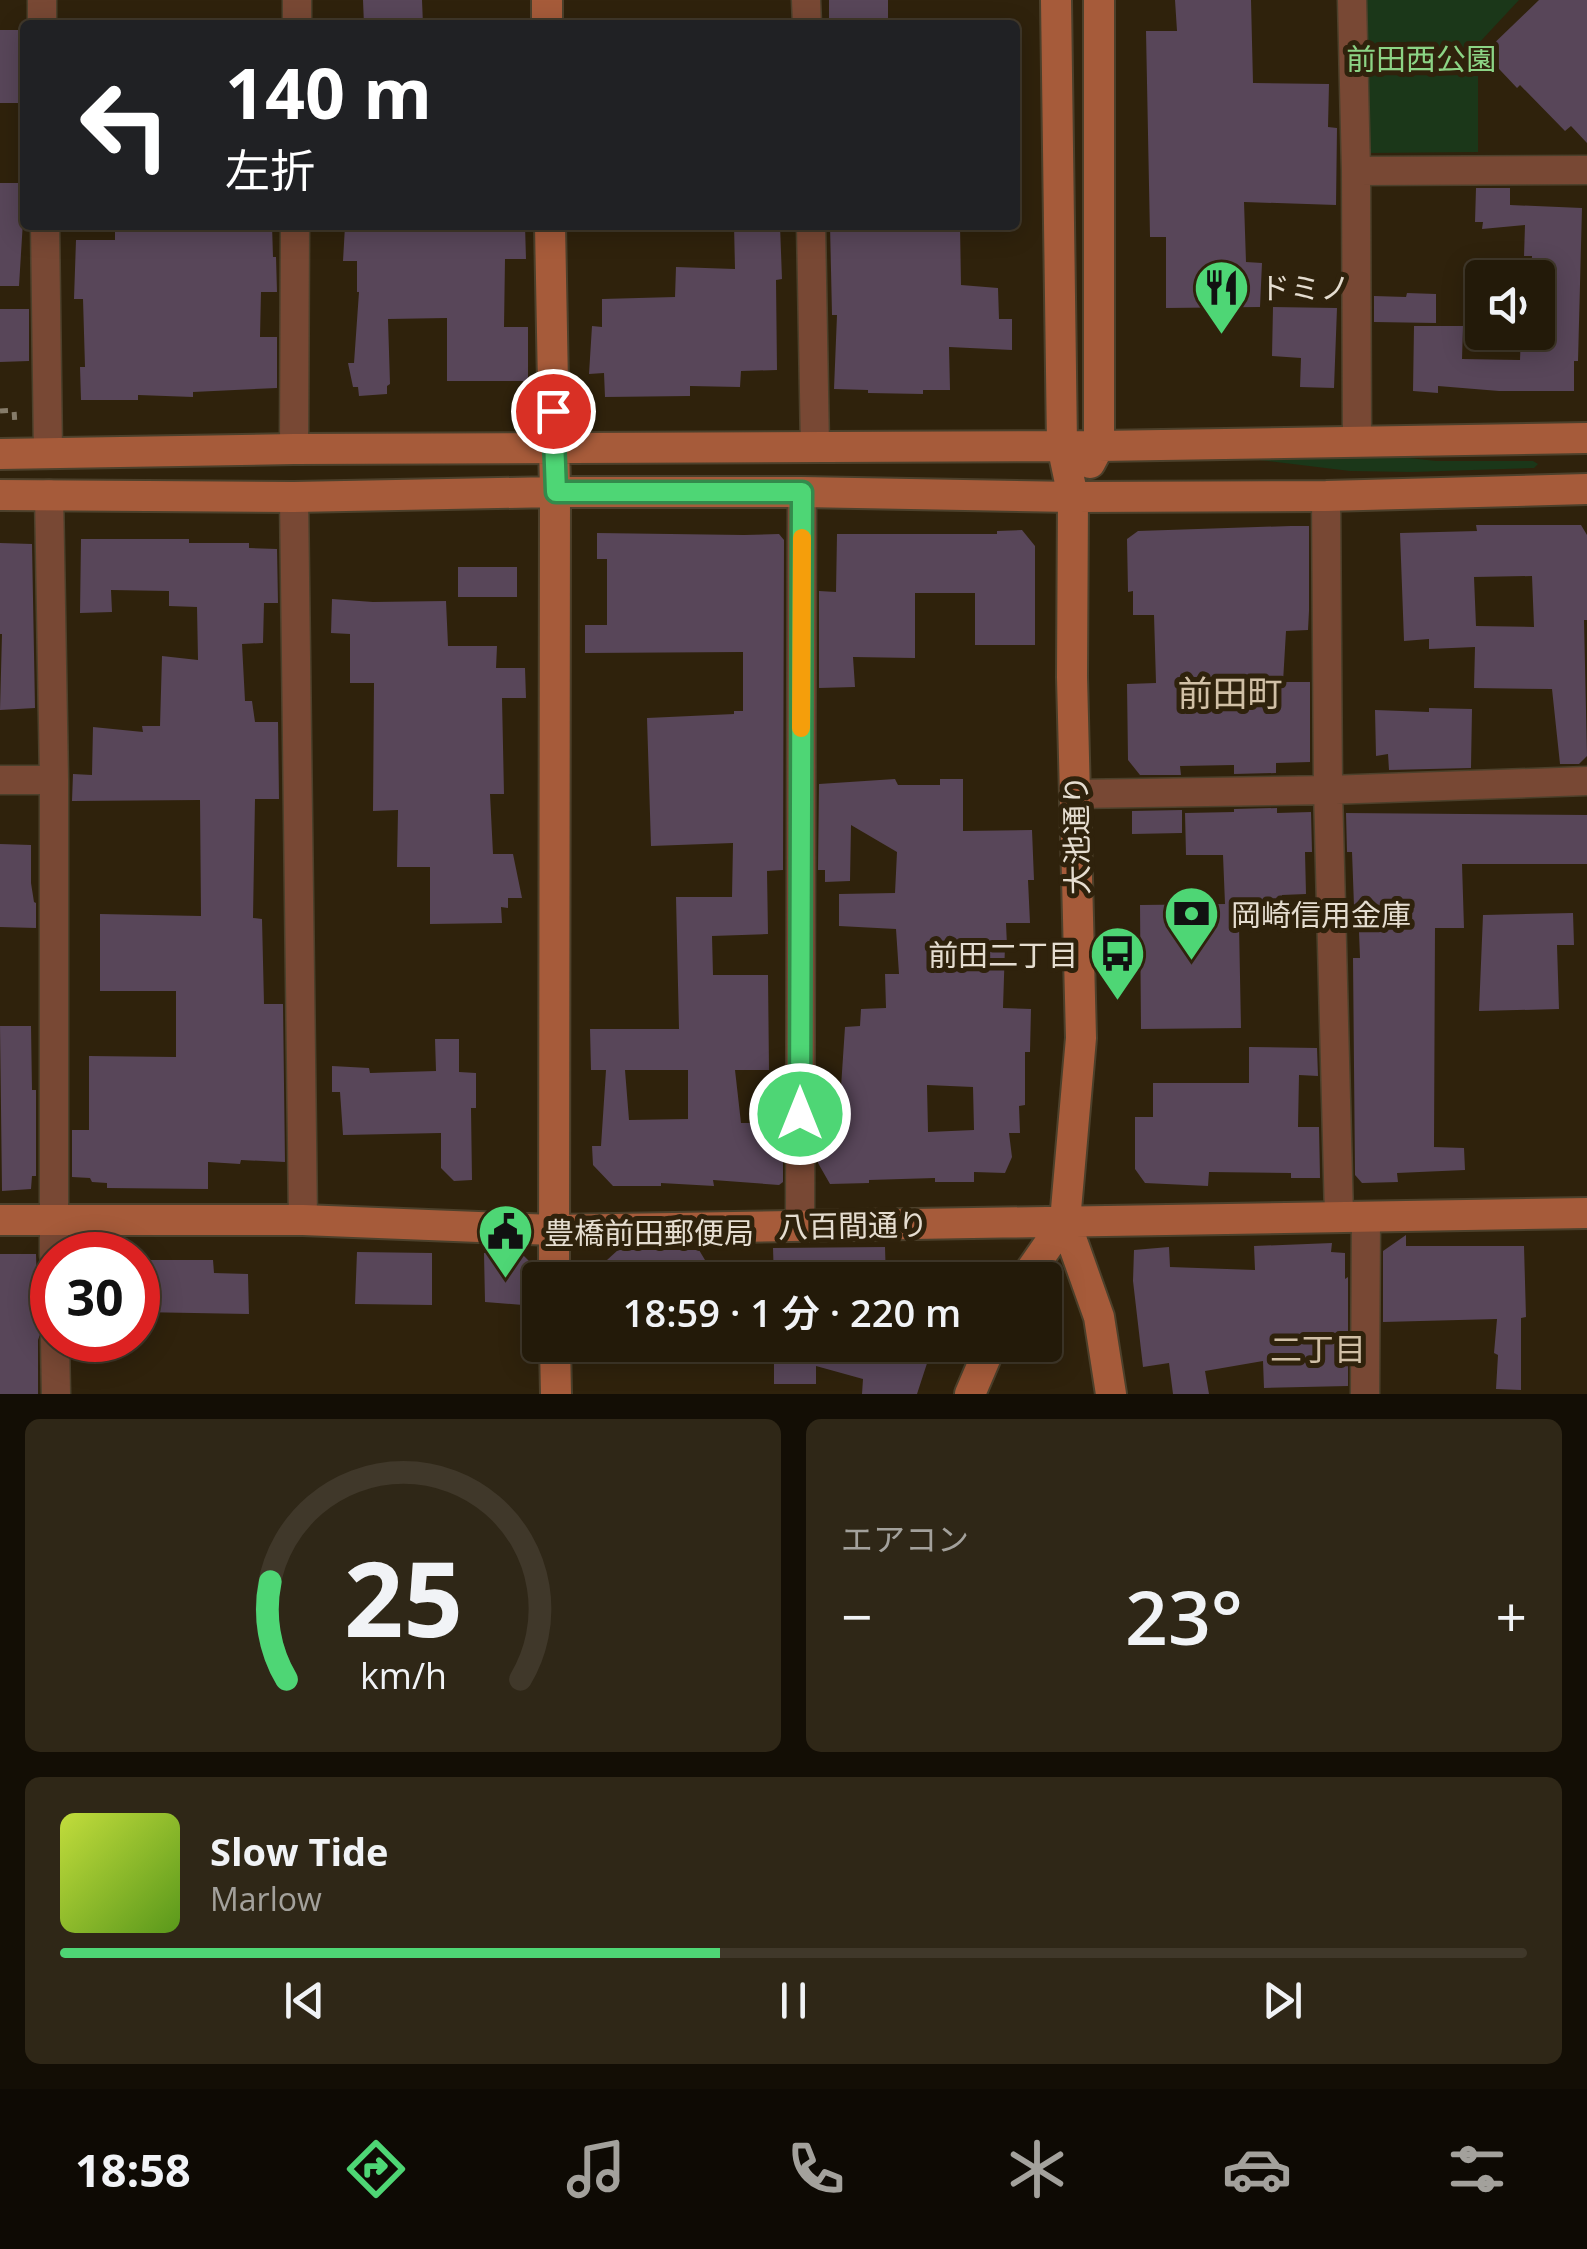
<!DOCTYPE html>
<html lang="ja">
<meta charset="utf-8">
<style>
:root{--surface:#231a09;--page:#2f2717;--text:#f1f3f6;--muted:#a3a19c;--line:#40382a;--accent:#4ed675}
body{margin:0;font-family:"Open Sans","Noto Sans JP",sans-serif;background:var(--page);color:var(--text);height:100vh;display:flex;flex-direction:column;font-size:38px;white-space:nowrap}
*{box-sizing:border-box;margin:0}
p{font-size:32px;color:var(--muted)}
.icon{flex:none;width:55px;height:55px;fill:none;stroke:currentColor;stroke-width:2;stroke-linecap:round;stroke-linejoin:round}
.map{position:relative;height:1394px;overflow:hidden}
.details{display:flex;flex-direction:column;gap:25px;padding:25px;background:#130e05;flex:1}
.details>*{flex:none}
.top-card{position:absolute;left:20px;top:20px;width:1000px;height:210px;border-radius:10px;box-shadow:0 5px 25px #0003,0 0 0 2px var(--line);background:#202124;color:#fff;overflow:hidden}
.controls{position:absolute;left:1465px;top:260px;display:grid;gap:20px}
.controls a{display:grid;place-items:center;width:90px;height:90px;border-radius:10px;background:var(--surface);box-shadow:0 5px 25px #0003,0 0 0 2px var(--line);font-size:50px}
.speed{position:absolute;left:30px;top:1232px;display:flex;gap:20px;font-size:50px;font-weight:700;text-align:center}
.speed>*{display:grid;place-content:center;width:130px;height:130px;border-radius:50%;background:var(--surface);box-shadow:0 5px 25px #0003,0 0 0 2px var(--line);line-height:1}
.speed .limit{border:15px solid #d22;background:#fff;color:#111}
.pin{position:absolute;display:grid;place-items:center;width:85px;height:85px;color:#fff;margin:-42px;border:5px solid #fff;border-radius:50%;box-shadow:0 2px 10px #0007}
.me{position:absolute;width:110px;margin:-55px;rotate:0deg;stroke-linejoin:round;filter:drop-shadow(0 0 8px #0008)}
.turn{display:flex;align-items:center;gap:35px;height:210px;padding:0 40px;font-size:45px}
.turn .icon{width:130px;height:130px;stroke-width:2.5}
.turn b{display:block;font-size:70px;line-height:85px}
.big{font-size:75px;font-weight:600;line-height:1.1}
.details .widget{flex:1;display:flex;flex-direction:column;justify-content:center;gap:15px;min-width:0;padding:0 35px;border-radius:15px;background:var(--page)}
.details .dial{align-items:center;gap:0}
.dial svg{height:260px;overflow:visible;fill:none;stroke:var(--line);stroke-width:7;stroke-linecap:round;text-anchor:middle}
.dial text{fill:var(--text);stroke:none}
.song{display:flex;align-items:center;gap:30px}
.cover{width:120px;height:120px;border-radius:15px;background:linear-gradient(135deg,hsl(70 70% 55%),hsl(90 70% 35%))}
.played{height:10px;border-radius:5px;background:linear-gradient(90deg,var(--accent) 45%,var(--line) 45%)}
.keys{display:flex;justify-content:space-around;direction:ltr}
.heat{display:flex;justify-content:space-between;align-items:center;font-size:55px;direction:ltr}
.details .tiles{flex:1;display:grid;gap:25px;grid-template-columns:1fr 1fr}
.widget:last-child{grid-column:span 2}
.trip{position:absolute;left:522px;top:1262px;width:540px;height:100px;border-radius:10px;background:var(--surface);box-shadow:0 5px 25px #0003,0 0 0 2px var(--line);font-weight:600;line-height:100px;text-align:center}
.tab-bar{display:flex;height:160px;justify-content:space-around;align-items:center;background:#0e0a04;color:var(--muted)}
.tab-bar .icon{width:70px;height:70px}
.tab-bar .active{color:var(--accent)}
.tab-bar b{font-size:45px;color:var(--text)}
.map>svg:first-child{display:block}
.green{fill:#1b3719}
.building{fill:#584659;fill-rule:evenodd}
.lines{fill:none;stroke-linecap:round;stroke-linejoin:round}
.street-casing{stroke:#4c402b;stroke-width:31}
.secondary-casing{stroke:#4c402b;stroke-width:34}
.path{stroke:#857b69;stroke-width:5;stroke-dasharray:8 8;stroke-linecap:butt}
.street{stroke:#784834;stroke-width:28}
.secondary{stroke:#a65b3a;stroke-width:30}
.route-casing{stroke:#338b4c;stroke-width:25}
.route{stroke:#4ed675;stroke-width:18}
.slow{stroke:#f59e0b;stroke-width:18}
.labels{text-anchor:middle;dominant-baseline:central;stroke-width:10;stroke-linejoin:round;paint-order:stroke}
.park-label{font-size:30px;fill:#8cd485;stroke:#2f220c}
.poi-label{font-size:30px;fill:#e5ddd0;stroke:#2f220c;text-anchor:start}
.street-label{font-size:30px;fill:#e5ddd0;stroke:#2f220c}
.neighbourhood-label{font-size:32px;fill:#d1c0a6;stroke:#2f220c}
.quarter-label{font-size:35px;fill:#d1c0a6;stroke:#2f220c}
</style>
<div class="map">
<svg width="1587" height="1394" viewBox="0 0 1587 1394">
<rect width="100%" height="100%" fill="#2f220c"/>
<!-- green -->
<path class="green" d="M1363 0H1519L1478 44V152L1368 153Z
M1339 450 1436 461H1533L1538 464 1534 468 1412 472 1350 471 1259 460 1171 459Z"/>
<!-- building -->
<path class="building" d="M363 0H422L423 25H364Z
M829 0H888V25H829Z
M1175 0H1251L1253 83 1329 84 1328 127 1337 128 1336 205 1244 202 1246 262 1262 263 1260 307 1166 308V237H1150L1146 31H1177Z
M1539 0H1587V143L1571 126 1565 131 1520 85 1517 88 1484 53Z
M0 30H25V103H0Z
M0 183H25V221H23L19 286H0Z
M1476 188H1510V205L1582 208 1578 361H1574V391H1499L1438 386V393L1413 391 1414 326H1463L1462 359 1520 360 1521 332H1538V278H1531L1532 256H1524L1525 225 1482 229 1483 222H1475Z
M115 225H272L273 257H276L277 292H261L260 337H277V388L193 392V397L138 395V400H81L80 367H85L83 299H74L76 240H115Z
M352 225H525L526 259H505L504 327H528V381H447V318L388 319 390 384 387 386V394L359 396 358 387H353L348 363H354L359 292H357V261H343L345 226Z
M734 225H780L782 279 776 280 777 370 741 371 740 387 690 386V396L605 397 604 373 589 374 592 326 602 327V299L675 297 676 267 735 269Z
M830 225H960L961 285 998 288 999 319H1012V350L949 347 950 390H923V394L868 393V390L834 389 837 315H832Z
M1407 293 1436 294V323L1374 322V296L1406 297Z
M1273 307 1337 308 1334 388 1300 387 1301 358 1272 356Z
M0 309H29V361L0 362Z
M1476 525H1581L1587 535V620H1584L1587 756 1579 764H1560L1552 689 1474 688 1475 647 1429 649V639L1404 641 1400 533 1477 531ZM1532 576 1534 627 1476 626 1474 577Z
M1291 526H1309V611L1308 630 1286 631 1283 682H1310V762L1276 763V773L1234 774V765L1180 766 1181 775H1140L1128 760 1127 684 1156 683 1154 615H1133V591L1128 592 1127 539 1138 531Z
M1022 530 1035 546V645H975V593H915V658L853 657 855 687 819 688V591L836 592 837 534H997V531Z
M597 533 744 535 779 534 784 540 783 870 767 871 768 934 712 936 713 975H768L769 1070H735L741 1123H783V1182L779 1185 713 1180 714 1186 661 1183V1186H613L593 1165 592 1146H601L606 1070H591L590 1029H679L676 897H732L733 843 651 846 647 718 734 714V711H743V652L585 653V625H607V559H597ZM625 1070H688V1119L629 1120Z
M81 539H189V543H249V548L277 549 278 603H264L263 643 242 644 245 701H252L255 722H278L279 799H255L253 918 262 919 264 1004H283L285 1162 241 1160 240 1164 208 1162V1189L107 1188V1183L92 1182 90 1178 72 1177V1130H89V1056L176 1057V991H100V914L201 916 200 800 72 801 73 774 92 775 93 727 143 732 142 726H160L162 656 198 660 197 607 169 606V591L111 590 112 612 80 613Z
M0 543 32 544 35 708 0 710 2 634H0Z
M458 567H517V597H458Z
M332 599 373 602 446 601 448 646H497L496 668H525L526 698H502L504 794H490L493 854H513L522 898H508V908L501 907 502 923 430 924V867H397L398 810 373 811 374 683H350V634L331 633Z
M1429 708 1472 709 1471 768 1389 770 1388 754 1376 756 1375 710 1429 712Z
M895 779 898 785H940V779H963V831L1032 830 1034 880H1028L1030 923H1006L1007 946H1005L1003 1008 1031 1009 1030 1052H1025V1105L1019 1106 1020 1133H1009L1012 1157 1005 1173 974 1172V1182H935V1178L869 1180V1183L830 1184 818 1163V1124H824L823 1086 841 1087 845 1027 860 1026 861 1009 886 1008 885 974H899L896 929 839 926V894L895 893 897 852 851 825 850 881 825 882V870H818L819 784ZM927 1085 973 1087 974 1130 928 1132Z
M1277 808V813L1311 812 1312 852H1305L1306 894 1282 895V924L1239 925 1241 1028 1141 1029 1140 905 1225 904 1223 855H1186L1185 813 1234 812V809Z
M1182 810V833L1132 834V811Z
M1346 813 1587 815V864H1462L1464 928H1435L1434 1147 1464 1148 1465 1170 1397 1173 1398 1182 1362 1183 1355 1175 1353 958H1360L1358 906H1354L1352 852H1347Z
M0 844 31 845V883L34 902 36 903V928L0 927Z
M1573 913 1574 945H1557L1559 1009 1479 1011 1483 915Z
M0 1026H31L32 1090H36V1176H32L31 1189 2 1191Z
M435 1039H459V1072L476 1073V1108H471L472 1180 454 1181 441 1168V1133L343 1135 340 1092H332V1066L369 1068 370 1073 436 1071Z
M1249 1047 1317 1048 1318 1076 1299 1075 1298 1127H1319L1320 1178H1291V1173L1209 1172 1208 1186 1145 1183 1135 1169V1117H1153V1083H1249Z
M1406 1235V1246H1524L1526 1317 1521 1318V1390L1496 1389 1498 1355 1494 1353 1497 1319 1383 1322V1251Z
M1332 1243 1331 1252 1345 1253V1279L1348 1277V1386L1264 1388 1263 1361 1205 1371 1209 1394H1173L1169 1363 1143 1367 1133 1281 1134 1250 1169 1247 1170 1267 1255 1270 1254 1246Z
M885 1247 886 1280H774L773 1248Z
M618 1250H699L717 1280H585Z
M519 1251 533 1265 535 1306 485 1302 484 1253Z
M357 1252 432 1253V1305L355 1304Z
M0 1254H36L38 1315H42V1329L38 1340V1394H0Z
M138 1260H213L214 1273 248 1274 249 1314 138 1312Z
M767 1345H933L917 1394H862L863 1379 816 1366V1384H774V1355L766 1353Z"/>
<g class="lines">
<defs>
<path id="street" d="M42 0V25
M806 0 807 25
M1352 0 1356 171 1587 170
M297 25V0
M1356 171 1357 442
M45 225 48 453
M811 225 815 447
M294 449 295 225
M49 494 54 780V1255
M1326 496 1328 790 1339 1216
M294 497 303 1220
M0 780H54
M1075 794 1328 790 1587 781
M800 1226 802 492
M55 1340 56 1394
M1365 1394 1366 1216"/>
<path id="secondary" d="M547 0V25
M550 225 555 492 554 1280
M0 454 294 449 1099 446 1587 438
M1090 463 1099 446V0
M0 495 294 497 555 492H802L1073 497 1326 496 1587 489
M0 1220H303L553 1230 1587 1213
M1065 1221 1099 1317 1111 1394
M1024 1280 1065 1221 1081 1038 1072 677 1073 497 1062 445 1056 0
M555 1345 556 1394
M970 1394 991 1345"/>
</defs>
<!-- street casing -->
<use href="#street" class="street-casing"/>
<!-- secondary casing -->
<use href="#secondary" class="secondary-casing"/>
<!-- path -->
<path class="path" d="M0 411 14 410 15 425H13"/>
<!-- street -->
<use href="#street" class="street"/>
<!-- secondary -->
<use href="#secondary" class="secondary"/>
</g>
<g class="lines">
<defs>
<path id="route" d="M553 411 556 492H802L800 1114"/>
</defs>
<!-- route casing -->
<use href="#route" class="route-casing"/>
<!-- route -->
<use href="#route" class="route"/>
<!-- slow -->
<path class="slow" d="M801 728 802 538"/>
</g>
<!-- icons -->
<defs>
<symbol id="restaurant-pin" viewBox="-11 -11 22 30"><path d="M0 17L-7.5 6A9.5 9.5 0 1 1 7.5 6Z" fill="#4ed675" stroke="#2f220c"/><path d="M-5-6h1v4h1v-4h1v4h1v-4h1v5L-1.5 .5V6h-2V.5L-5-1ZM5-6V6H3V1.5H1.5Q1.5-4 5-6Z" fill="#111"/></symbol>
<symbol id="bank-pin" viewBox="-11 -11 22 30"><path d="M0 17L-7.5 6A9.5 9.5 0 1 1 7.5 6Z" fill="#4ed675" stroke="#2f220c"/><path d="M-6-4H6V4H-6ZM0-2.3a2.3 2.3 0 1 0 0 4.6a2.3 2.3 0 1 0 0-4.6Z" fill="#111"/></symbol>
<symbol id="bus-pin" viewBox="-11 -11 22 30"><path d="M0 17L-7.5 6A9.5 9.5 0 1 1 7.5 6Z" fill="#4ed675" stroke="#2f220c"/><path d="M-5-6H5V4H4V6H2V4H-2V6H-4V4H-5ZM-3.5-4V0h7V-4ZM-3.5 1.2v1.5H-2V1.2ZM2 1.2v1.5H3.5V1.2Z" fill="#111"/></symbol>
<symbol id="civic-pin" viewBox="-11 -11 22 30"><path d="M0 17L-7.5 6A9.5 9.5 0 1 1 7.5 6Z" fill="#4ed675" stroke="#2f220c"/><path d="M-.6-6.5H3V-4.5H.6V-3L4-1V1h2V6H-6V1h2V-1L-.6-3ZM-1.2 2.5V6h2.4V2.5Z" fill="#111"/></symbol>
</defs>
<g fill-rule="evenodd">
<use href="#restaurant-pin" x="1190" y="256" width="63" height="86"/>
<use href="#bank-pin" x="1160" y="882" width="63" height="86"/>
<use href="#bus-pin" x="1086" y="922" width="63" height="86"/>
<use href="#civic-pin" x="474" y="1200" width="63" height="86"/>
</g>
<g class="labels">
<!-- park labels -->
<g class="park-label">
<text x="1421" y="58">前田西公園</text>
</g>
<!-- poi labels -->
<g class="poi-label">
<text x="1260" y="287">ドミノ</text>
<text x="1231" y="914">岡崎信用金庫</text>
<text x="1078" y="954" text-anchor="end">前田二丁目</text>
<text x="544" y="1232">豊橋前田郵便局</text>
</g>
<!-- street labels -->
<g class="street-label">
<text transform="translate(1076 835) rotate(-91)">大池通り</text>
<text transform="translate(853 1225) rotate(-1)">八百間通り</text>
</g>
<!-- neighbourhood labels -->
<g class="neighbourhood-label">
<text x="1318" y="1348">二丁目</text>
</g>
<!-- quarter labels -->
<g class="quarter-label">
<text x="1230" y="692">前田町</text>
</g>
</g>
</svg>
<div class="controls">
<a><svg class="icon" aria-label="sound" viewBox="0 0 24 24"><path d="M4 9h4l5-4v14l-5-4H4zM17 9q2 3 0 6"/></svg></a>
</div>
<div class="speed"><div class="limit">30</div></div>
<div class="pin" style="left:553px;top:411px;background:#d93025"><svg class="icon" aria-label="arrive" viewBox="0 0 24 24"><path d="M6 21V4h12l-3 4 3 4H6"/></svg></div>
<svg class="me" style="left:800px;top:1114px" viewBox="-20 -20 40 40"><circle r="17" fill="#4ed675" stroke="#fff" stroke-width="3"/><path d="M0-11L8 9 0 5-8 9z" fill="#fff"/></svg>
<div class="trip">18:59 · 1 分 · 220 m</div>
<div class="top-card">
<div class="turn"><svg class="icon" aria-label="left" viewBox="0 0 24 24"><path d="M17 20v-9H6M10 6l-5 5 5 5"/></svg><div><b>140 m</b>左折</div></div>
</div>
</div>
<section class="details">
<div class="tiles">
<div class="widget dial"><svg viewBox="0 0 100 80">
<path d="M14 69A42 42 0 1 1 86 69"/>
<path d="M14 69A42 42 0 0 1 9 39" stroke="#4ed675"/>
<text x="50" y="56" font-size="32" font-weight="700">25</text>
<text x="50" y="72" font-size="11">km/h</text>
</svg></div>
<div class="widget"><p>エアコン</p>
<div class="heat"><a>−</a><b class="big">23°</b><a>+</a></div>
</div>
<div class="widget">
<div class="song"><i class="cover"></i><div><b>Slow Tide</b><p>Marlow</p></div></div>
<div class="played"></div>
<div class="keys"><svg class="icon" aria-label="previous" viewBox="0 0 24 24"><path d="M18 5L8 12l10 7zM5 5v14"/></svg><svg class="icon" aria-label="pause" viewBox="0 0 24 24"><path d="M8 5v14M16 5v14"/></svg><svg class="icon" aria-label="next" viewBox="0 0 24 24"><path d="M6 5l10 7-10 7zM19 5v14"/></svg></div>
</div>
</div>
</section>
<nav class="tab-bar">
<b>18:58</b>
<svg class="icon active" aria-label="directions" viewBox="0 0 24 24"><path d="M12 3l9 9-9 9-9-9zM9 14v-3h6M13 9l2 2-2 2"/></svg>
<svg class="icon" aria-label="music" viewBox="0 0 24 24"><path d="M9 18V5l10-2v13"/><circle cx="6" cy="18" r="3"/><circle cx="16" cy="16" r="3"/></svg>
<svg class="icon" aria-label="phone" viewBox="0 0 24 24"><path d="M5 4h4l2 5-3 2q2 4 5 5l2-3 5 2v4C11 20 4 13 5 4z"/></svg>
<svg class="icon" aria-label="climate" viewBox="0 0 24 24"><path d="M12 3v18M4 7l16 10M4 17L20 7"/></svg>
<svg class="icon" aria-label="car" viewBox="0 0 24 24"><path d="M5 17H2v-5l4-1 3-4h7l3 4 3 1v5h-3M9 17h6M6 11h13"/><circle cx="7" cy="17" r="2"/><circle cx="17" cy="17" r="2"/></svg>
<svg class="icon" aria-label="filters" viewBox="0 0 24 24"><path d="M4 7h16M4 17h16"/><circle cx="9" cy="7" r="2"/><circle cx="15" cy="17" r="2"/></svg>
</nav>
